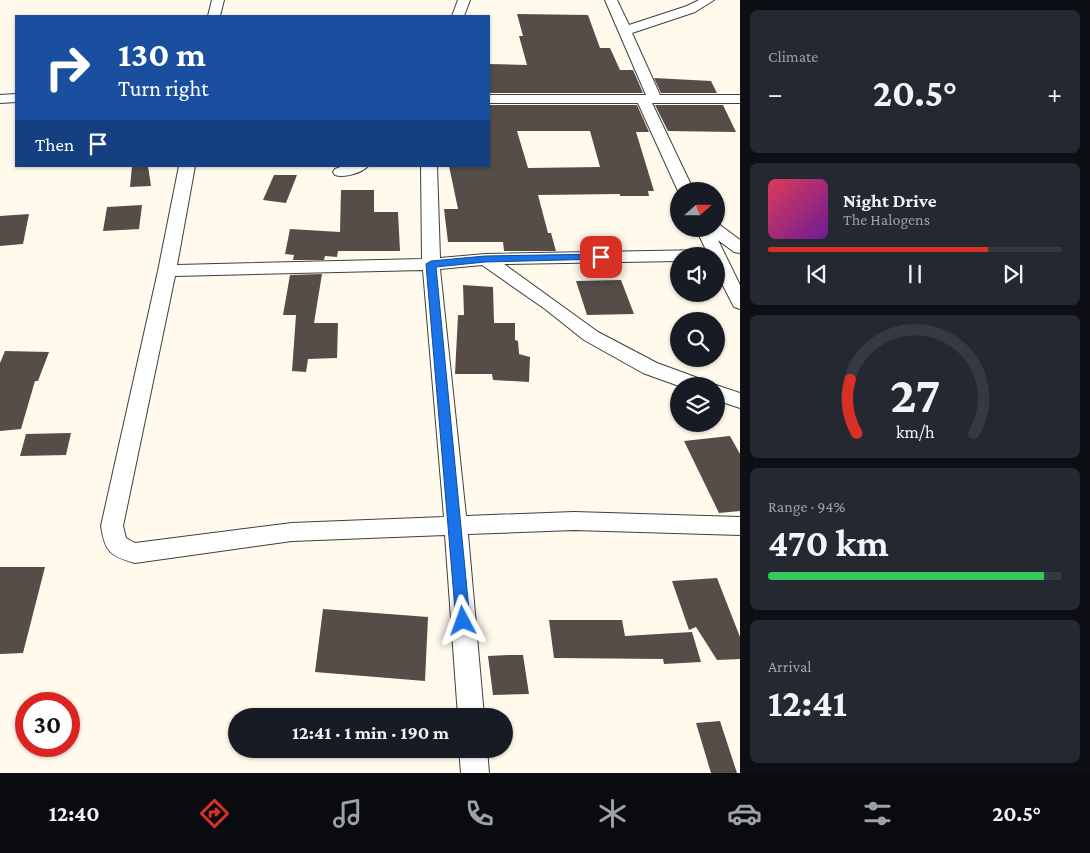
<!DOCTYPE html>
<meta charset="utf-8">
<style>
:root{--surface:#171b24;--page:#242831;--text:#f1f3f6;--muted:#9ea1a6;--line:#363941;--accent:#d93025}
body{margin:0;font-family:"Crimson Pro",serif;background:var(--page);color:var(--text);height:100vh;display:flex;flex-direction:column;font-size:19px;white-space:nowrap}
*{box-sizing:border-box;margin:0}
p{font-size:16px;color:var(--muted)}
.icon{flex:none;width:28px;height:28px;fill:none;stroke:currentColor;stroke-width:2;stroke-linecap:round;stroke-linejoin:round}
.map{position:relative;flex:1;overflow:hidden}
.sheet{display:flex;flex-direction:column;gap:10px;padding:10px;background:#0d0f14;width:350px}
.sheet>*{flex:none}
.guide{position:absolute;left:15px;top:15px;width:475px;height:152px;border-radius:0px;box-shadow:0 1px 4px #0004;background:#1a4fa0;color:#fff;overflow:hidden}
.needle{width:32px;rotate:69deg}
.buttons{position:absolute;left:670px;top:182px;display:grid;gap:10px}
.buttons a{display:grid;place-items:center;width:55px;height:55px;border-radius:50%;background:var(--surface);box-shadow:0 1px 4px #0004;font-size:25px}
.speed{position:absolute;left:15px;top:692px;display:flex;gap:10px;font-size:25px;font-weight:700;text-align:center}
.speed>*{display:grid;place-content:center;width:65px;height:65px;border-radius:50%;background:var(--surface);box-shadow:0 1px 4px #0004;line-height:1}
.speed .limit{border:8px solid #d22;background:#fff;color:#111}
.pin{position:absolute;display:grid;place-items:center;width:42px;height:42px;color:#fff;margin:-21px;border-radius:10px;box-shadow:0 2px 8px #0006}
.me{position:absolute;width:55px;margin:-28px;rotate:356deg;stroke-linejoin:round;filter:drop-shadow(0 0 4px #0008)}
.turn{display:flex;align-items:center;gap:18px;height:105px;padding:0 20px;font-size:22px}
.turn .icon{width:65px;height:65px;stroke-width:2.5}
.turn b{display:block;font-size:35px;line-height:42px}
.then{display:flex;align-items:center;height:48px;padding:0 20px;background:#0003;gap:10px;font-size:19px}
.big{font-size:38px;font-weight:700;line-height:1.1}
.sheet .widget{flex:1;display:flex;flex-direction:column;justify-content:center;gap:8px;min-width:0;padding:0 18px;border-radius:8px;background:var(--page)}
.sheet .dial{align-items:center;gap:0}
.dial svg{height:130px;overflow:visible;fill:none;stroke:var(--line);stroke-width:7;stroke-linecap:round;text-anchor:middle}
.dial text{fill:var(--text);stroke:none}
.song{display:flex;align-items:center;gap:15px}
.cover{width:60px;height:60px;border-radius:8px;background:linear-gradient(135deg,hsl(350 70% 55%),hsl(280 70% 35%))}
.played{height:5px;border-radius:2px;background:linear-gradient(90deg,var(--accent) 75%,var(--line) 75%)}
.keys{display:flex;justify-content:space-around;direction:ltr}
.heat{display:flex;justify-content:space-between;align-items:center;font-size:28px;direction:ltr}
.charge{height:8px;border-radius:4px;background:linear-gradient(90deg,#34c759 94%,var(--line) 0)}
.trip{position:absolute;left:228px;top:708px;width:285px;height:50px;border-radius:25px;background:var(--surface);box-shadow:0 1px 4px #0004;font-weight:700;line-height:50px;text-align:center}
.tabs{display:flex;height:80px;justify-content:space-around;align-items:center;background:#090b0e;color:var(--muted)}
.tabs .icon{width:35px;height:35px}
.tabs .on{color:var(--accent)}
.tabs b{font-size:22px;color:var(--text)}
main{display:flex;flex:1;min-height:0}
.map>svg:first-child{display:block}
.building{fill:#564c48;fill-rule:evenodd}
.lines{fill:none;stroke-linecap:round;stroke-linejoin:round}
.minor-casing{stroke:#3f3f3f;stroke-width:2}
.minor{fill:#fff;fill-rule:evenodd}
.route{fill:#1a73e8;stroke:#114b97}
</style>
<main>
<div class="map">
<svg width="740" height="773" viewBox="0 0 740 773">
<rect width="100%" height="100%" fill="#fffaec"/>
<!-- building -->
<path class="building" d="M517 14 588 15 600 48H610L620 70H633L643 93H489V64L527 65 519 36H523Z
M654 78 711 81 717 93H661Z
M489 105H637L649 132H636L654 191H648L649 196H620V194L538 195 548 233H551L556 251H504L503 242H448L444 209H458L449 166H489ZM517 131H590L600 167 528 168Z
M655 105H723L736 132 668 131Z
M132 166H148L151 186 130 187Z
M274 175H297L286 203 263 200Z
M341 190H374V212H398L400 251H338L337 257 325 256 324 260H293L294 255 285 254 290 229 340 232Z
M142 205 139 229 103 231 107 207Z
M29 214 23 244 0 246V216Z
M322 274 314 323H338L337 358 308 359 306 372 292 371 296 315H283L290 275Z
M621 280 634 314 587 315 576 281Z
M463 285 493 287 494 323H515V340L518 341 519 354 530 357 529 382 493 380 492 374H455L458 315H464Z
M5 351 49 352 38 381H35L21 429 0 431V363Z
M71 433 66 455 20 456 26 434Z
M730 436 740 454V511L719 513 684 441Z
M0 567H45L23 653 0 654Z
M717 578 740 637V659L717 660 696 627 689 630 672 581Z
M323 609 428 617 425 681 315 672Z
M549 620H622L625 636 692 632 701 662 664 664 663 659 554 658Z
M508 655H523L529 694 493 695 488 656Z
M720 721 737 773H711L696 723Z"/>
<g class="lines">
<defs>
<path id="minor" d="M212 0H224L220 16H208Z
M458 0H470L464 16H452Z
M605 0H617L629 25 687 6 699 0H714L695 12 632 33 660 95H740V103H652L694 191H678L638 103H489V95H646Z
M16 94V102L0 103V95Z
M179 166H195L177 265 422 259 421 166H437L440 258 485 254 706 250 696 229H716V225H720L740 240V253L734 252 718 240 740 285V309L734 307 716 272V256H679V261L504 264 598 332 657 363 706 381 709 386H679L643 373 584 340 545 309 482 265 440 269 466 516 574 512 740 517V535L574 530 468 534 484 716H458L445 535 292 541 135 563C110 556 105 552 101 526L158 271ZM423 270 444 517 292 523 135 543 126 538 123 526 175 276Z
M343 166H368C362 173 344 178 335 175L333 172 335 169Z
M716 385 740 393V408L716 400V386H711Z
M459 749H487L489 773H461Z"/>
</defs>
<!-- minor casing -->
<use href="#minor" class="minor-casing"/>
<!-- minor -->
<use href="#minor" class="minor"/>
</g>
<!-- route -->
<path class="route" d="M601 254 604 255V259L485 262 436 267 470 621 468 625 463 627 458 625 456 621 426 264 431 261 485 256Z"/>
</svg>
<div class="buttons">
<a><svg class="needle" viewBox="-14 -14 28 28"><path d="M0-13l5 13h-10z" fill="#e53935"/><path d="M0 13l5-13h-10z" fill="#9ea1a6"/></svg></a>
<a><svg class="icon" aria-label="sound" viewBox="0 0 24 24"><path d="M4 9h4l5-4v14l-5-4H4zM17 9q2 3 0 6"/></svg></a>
<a><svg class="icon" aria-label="search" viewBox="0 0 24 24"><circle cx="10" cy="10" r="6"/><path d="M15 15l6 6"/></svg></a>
<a><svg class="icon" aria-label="layers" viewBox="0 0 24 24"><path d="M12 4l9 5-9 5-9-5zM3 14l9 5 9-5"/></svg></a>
</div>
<div class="speed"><div class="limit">30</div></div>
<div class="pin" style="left:601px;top:257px;background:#d93025"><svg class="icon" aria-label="arrive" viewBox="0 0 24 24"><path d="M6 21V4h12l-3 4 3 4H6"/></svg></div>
<svg class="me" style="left:463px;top:621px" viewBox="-20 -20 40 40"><path d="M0-17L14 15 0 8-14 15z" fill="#1a73e8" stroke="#fff" stroke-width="4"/></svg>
<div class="trip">12:41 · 1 min · 190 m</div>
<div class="guide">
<div class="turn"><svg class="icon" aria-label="right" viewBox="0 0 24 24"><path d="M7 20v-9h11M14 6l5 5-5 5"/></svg><div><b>130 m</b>Turn right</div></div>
<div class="then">Then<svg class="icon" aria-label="arrive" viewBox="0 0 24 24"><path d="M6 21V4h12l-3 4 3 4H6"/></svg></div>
</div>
</div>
<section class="sheet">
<div class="widget"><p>Climate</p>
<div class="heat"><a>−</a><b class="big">20.5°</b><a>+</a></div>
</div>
<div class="widget">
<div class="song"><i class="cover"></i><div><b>Night Drive</b><p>The Halogens</p></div></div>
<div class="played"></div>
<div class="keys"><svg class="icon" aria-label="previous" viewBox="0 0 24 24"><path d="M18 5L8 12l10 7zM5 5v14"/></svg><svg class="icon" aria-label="pause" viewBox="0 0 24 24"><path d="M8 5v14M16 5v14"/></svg><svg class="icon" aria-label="next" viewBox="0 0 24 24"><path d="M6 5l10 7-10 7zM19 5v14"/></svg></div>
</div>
<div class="widget dial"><svg viewBox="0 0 100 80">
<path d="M14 69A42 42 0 1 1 86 69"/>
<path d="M14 69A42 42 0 0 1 10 36" stroke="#d93025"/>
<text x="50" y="56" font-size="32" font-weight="700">27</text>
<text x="50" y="72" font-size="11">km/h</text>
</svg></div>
<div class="widget"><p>Range · 94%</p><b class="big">470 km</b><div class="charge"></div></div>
<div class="widget"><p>Arrival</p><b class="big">12:41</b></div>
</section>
</main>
<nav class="tabs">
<b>12:40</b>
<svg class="icon on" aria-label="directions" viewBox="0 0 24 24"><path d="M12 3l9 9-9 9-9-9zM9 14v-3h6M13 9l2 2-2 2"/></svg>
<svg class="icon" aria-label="music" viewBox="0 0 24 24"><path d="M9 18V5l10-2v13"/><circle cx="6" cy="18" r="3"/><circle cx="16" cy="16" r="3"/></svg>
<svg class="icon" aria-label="phone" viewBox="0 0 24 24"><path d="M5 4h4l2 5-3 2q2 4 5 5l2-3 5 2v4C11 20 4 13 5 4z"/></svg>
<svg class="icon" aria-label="climate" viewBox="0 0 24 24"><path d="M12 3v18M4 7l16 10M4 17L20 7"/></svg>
<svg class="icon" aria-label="car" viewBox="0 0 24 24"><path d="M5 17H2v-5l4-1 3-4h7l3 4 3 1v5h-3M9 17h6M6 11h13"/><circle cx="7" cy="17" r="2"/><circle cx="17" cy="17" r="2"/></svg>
<svg class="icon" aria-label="filters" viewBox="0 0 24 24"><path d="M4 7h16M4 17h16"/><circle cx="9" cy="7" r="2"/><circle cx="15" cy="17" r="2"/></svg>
<b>20.5°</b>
</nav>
